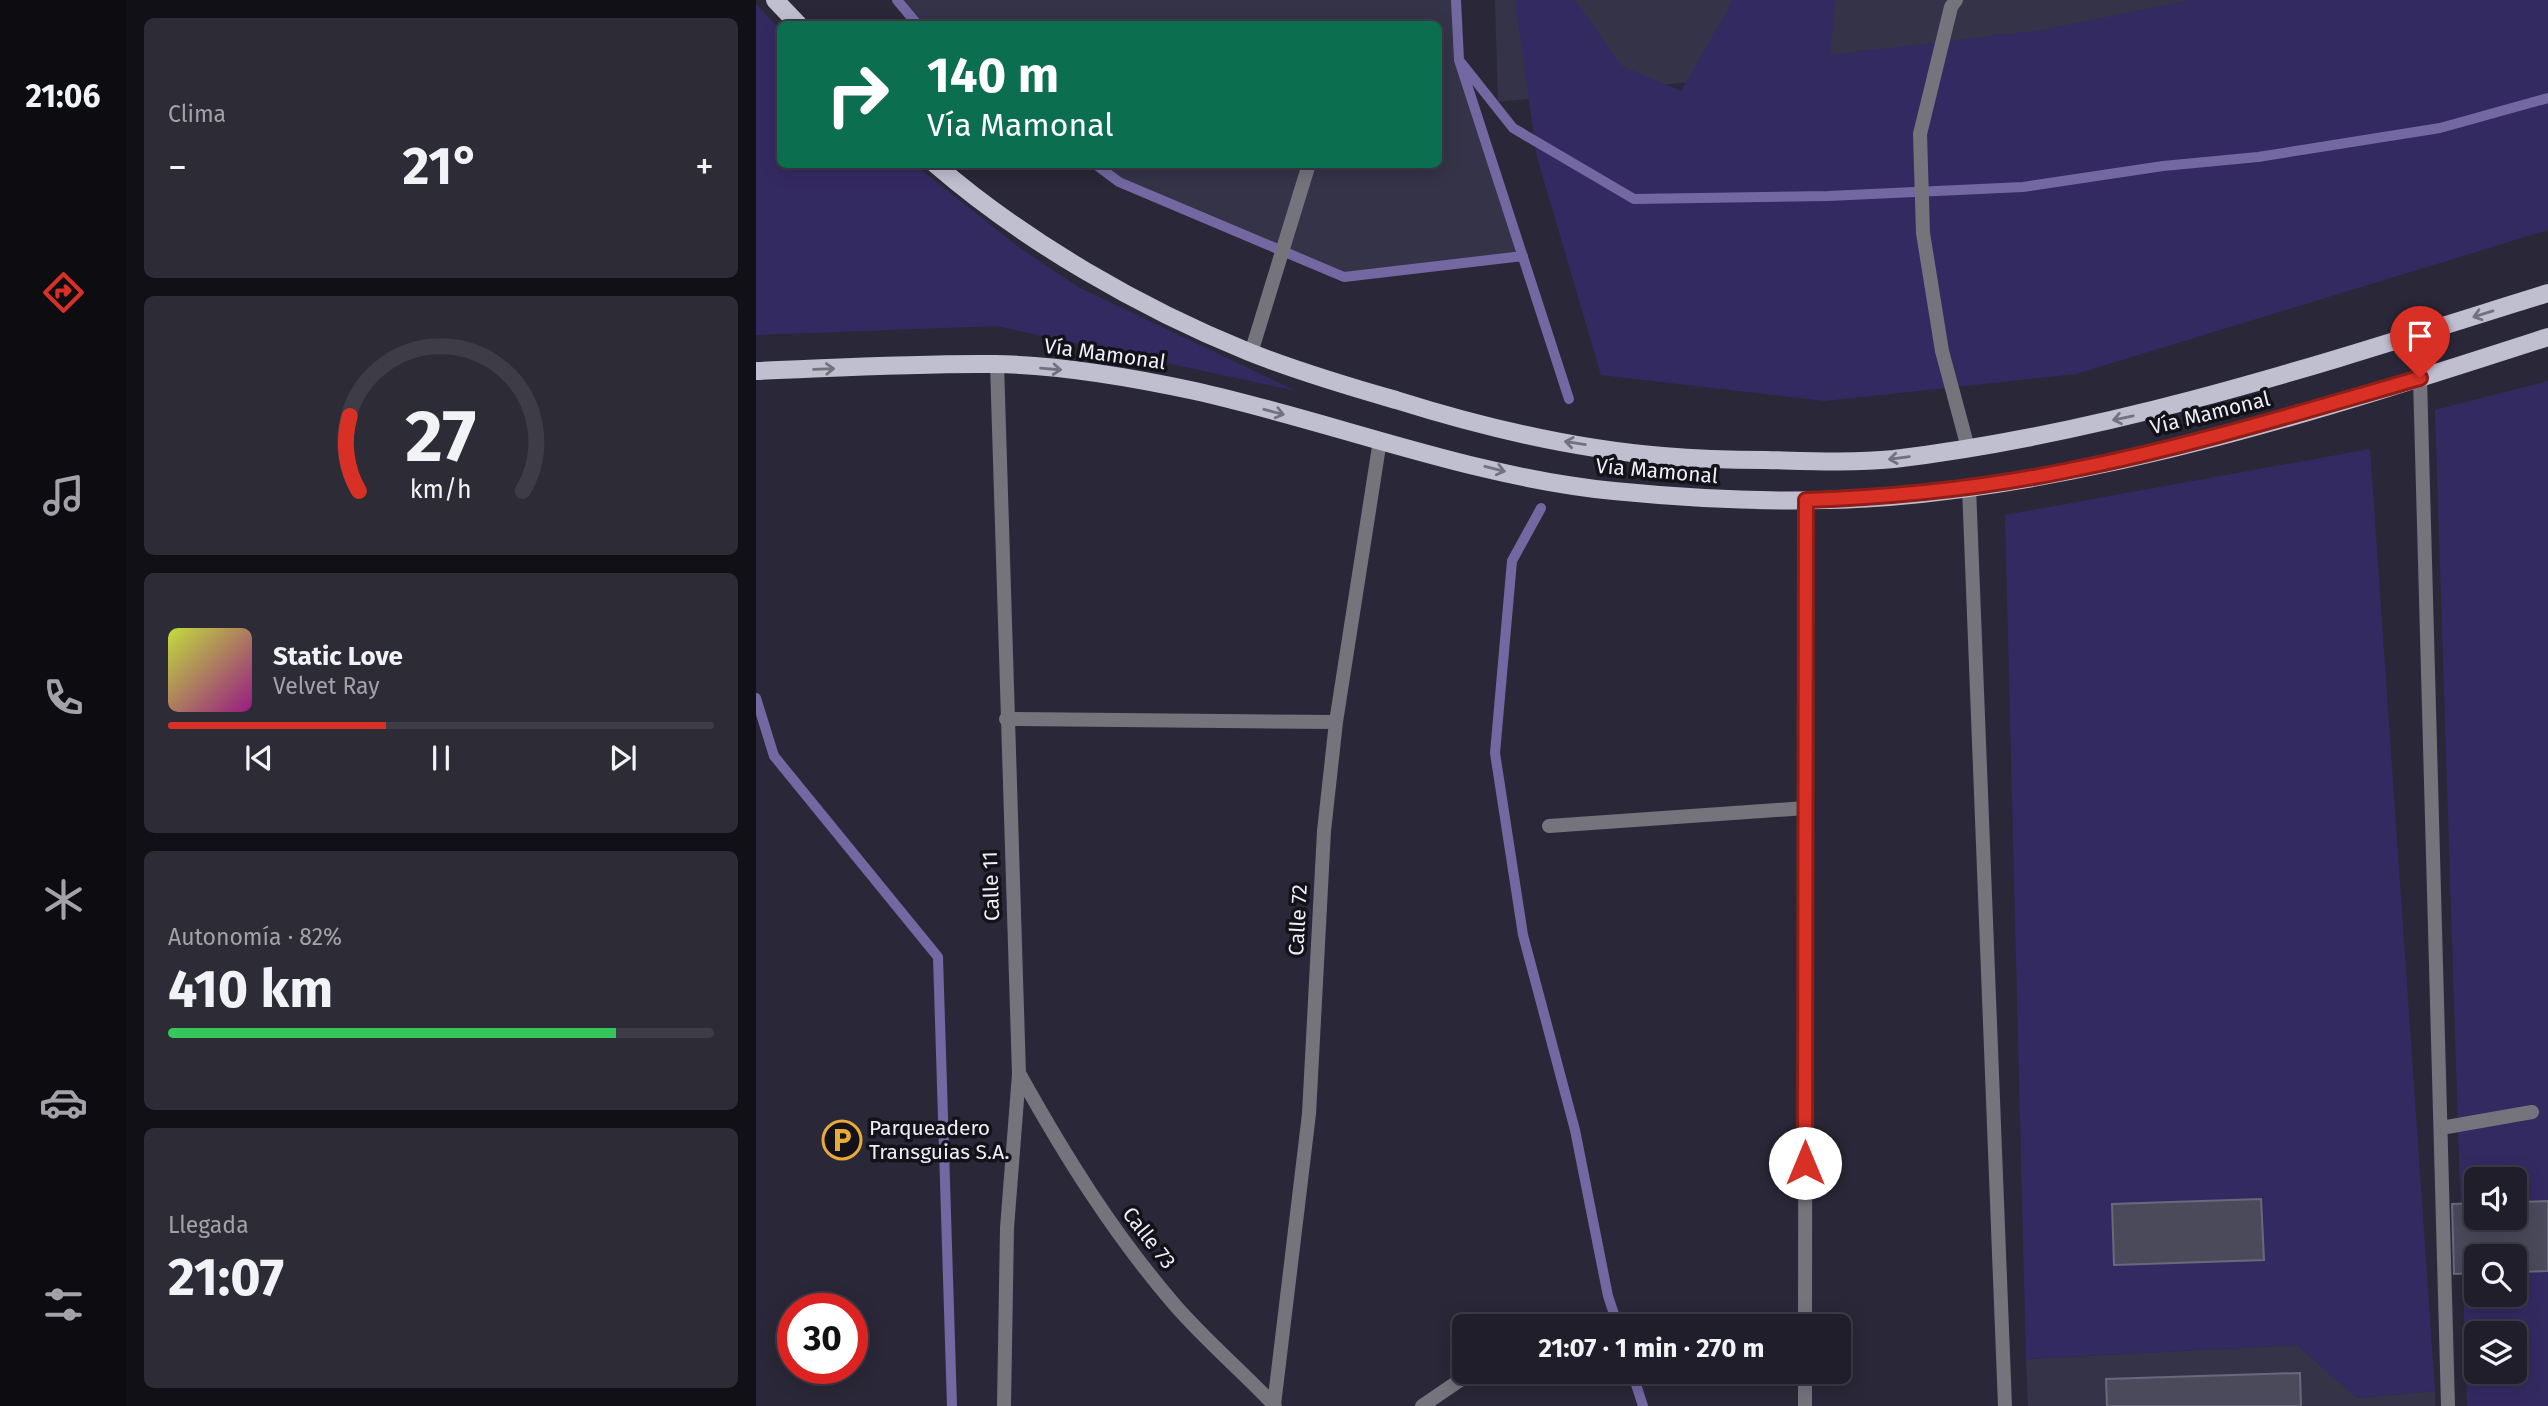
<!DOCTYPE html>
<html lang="es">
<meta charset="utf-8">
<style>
:root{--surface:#201e2a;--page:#2d2b36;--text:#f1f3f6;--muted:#a2a2a8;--line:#3d3c47;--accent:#d93025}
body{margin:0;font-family:"Fira Sans",sans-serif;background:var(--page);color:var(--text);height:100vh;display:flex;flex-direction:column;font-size:26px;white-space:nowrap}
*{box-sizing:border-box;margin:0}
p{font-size:23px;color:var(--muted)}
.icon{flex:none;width:38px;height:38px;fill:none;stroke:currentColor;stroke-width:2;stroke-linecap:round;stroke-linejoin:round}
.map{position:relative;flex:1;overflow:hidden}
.panel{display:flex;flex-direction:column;gap:18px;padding:18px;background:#121017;width:630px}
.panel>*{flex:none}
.hud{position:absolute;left:21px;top:21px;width:665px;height:147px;border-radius:10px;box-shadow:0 4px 18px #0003,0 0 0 2px var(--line);background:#0b6e4f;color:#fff;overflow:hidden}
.controls{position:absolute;left:1708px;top:1167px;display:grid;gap:14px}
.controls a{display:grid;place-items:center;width:63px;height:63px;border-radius:10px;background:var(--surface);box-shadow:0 4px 18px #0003,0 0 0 2px var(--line);font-size:35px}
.speed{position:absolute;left:21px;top:1293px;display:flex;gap:14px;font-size:35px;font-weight:700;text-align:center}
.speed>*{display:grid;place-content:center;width:91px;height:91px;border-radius:50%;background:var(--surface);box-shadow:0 4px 18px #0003,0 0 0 2px var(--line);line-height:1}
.speed .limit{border:10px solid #d22;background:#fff;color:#111}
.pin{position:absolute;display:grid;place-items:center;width:60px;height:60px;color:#fff;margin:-72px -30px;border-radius:50% 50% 50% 0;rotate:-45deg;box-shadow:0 0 7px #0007}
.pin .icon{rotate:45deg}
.me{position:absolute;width:77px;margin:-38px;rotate:0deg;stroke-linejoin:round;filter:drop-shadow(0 0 5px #0008)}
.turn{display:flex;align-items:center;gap:24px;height:147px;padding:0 35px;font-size:32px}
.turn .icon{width:91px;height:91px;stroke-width:2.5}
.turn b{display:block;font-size:49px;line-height:60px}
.big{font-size:52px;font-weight:700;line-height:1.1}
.panel .card{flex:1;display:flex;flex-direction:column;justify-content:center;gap:10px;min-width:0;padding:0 24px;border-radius:10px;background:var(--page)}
.panel .dial{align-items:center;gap:0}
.dial svg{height:182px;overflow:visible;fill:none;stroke:var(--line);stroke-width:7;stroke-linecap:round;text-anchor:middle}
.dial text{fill:var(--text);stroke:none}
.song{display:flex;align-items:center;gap:21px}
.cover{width:84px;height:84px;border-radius:10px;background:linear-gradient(135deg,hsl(70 70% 55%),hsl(310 70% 35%))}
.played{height:7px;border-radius:4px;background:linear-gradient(90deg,var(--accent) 40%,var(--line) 40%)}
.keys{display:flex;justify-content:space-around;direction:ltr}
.heat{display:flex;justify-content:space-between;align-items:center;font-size:38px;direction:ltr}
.charge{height:10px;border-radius:5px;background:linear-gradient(90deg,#34c759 82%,var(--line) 0)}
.trip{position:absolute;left:696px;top:1314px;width:399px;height:70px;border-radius:10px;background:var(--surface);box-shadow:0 4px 18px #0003,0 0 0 2px var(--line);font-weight:700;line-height:70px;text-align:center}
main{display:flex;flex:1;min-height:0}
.tabs{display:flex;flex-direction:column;width:126px;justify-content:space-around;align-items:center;background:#0d0c11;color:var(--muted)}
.tabs .icon{width:49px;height:49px}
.tabs .selected{color:var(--accent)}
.tabs b{font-size:32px;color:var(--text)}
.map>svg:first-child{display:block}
.built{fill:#353348}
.green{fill:#342a62;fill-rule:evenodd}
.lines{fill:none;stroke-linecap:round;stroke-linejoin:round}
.stream{stroke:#7468a2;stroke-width:10}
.building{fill:#4b4a5b;stroke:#6a697b;stroke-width:2}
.lane{stroke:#75747d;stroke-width:14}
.street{stroke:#75747d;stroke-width:14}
.primary{stroke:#c0bfd0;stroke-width:18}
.oneway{stroke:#72717e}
.route-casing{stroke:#8d1f18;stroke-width:18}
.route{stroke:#d93025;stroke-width:12}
.labels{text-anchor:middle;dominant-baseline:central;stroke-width:7;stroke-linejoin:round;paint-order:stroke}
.street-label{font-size:21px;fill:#eeedf8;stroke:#131219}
.poi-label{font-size:21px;fill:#eeedf8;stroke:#131219;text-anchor:start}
</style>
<main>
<nav class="tabs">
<b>21:06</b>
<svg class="icon selected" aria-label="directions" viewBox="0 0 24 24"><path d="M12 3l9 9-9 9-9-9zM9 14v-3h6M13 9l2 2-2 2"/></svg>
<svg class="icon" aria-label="music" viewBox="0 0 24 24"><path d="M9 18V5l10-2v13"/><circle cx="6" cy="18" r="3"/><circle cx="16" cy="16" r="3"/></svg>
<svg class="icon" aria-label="phone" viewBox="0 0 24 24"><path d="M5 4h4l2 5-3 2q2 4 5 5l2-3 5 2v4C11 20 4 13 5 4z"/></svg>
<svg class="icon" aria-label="climate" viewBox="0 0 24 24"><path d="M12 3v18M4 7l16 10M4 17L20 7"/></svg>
<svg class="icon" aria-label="car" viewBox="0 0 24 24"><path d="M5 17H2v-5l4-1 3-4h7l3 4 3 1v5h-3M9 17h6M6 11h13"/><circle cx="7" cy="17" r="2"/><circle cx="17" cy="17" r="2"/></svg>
<svg class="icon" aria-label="filters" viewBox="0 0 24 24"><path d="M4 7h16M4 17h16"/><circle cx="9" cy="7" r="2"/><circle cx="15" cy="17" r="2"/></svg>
</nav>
<section class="panel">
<div class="card"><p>Clima</p>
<div class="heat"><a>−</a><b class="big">21°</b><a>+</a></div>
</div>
<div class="card dial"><svg viewBox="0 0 100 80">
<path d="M14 69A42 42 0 1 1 86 69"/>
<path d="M14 69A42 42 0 0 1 10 36" stroke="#d93025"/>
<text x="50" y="56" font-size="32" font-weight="700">27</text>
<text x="50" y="72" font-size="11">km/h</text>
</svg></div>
<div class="card">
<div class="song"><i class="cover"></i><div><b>Static Love</b><p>Velvet Ray</p></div></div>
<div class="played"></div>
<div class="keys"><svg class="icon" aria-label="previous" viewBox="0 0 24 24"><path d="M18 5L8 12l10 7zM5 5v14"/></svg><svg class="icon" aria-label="pause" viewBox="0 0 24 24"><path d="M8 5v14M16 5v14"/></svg><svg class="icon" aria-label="next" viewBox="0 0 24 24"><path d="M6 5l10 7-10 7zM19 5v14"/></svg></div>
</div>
<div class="card"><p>Autonomía · 82%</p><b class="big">410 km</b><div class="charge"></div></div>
<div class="card"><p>Llegada</p><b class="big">21:07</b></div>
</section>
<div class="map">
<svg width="1792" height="1406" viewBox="0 0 1792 1406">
<rect width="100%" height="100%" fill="#2a2838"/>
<!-- built -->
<path class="built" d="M141 0H700L703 60 767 256 588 277 363 182 339 165 682 164V24H161Z
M739 0H1715L742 102Z
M1541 1345 1601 1398 1679 1391V1406H1272L1270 1359Z"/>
<!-- green -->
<path class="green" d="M759 0H819L866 66 925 91 977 0H1079L1074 55 1287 30 1435 0H1792V230L1320 374 1069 401 845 375 781 157Z
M0 4 24 29V164L159 165 264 248 322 287 540 391 241 326 0 335Z
M1792 381V1406H1711L1679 410ZM1720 1180H1759V1218H1720ZM1720 1256H1759V1295H1720ZM1720 1334H1759V1372H1720Z
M1614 449 1679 1391 1601 1398 1541 1345 1270 1359 1249 515Z"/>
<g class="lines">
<!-- stream -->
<path class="stream" d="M141 0 161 24
M700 0 703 60 813 399
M703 60 757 128 878 199 1072 196 1267 187 1407 166 1502 157 1684 128 1792 98
M339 164 363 182 588 277 767 256
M785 508 756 561 739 753 767 935 819 1130 852 1296 862 1326
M0 698 18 756 182 957 196 1406
M876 1372 887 1406"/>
</g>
<!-- building -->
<path class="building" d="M1505 1199 1508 1260 1358 1265 1356 1204Z
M1792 1201V1271L1759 1272V1256H1720V1273L1698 1274 1696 1204 1720 1203V1218H1759V1202Z
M1544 1373 1545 1406H1351L1350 1379Z"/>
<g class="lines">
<!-- lane -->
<path class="lane" d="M1200 0 1195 7 1164 134 1167 233 1186 351 1212 448
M495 353 553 164
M1664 378 1692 1406
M1685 1128 1776 1112"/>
<!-- street -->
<path class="street" d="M241 364 263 1074 251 1228 248 1406
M1213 487 1249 1406
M250 719 580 722
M793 826 1049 808
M264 1075C309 1156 357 1233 418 1304 449 1340 486 1371 519 1406
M1049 1326 1050 500
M518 1405 553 1114 568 831 580 722 624 440
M666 1406 716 1372
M1049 1406V1372"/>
<!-- primary -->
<path class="primary" d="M19 0 42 24
M179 164C268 241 384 308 493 352 541 371 591 386 640 400 726 427 817 449 907 456 941 459 976 460 1010 460 1052 461 1096 463 1138 459 1363 432 1577 360 1792 293
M0 371C79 368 159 363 239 364 305 365 374 377 439 391 578 422 715 477 858 491 949 500 1041 504 1133 497 1358 478 1578 406 1792 337"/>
</g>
<!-- one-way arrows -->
<defs><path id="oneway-shaft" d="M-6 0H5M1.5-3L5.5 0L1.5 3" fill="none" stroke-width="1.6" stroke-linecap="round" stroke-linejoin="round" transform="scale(1.75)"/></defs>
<g class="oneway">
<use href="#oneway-shaft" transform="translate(1727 314) rotate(163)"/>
<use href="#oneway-shaft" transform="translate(68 369) rotate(-2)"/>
<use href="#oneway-shaft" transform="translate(295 369) rotate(5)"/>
<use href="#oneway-shaft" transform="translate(518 412) rotate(15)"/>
<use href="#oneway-shaft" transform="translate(1367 418) rotate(168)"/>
<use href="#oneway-shaft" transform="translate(819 443) rotate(-171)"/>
<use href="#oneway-shaft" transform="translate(1143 458) rotate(172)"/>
<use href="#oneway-shaft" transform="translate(739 469) rotate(14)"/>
</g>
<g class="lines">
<defs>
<path id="route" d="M1049 1163 1050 500C1139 497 1227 488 1314 470 1432 447 1548 411 1664 378"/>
</defs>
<!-- route casing -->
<use href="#route" class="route-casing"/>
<!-- route -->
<use href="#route" class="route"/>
</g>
<!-- icons -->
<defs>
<symbol id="parking-ring" viewBox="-11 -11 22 22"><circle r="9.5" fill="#131219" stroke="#e9ab38" stroke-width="1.5"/><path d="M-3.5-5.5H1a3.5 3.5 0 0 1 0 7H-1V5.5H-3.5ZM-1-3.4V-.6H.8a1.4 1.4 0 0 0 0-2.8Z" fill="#e9ab38"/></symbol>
</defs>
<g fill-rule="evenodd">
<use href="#parking-ring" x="64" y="1118" width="44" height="44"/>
</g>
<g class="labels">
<!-- street labels -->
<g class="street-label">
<text transform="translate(349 354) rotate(8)">Vía Mamonal</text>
<text transform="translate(1454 413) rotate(-14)">Vía Mamonal</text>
<text transform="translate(901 471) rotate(5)">Vía Mamonal</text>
<text transform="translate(235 886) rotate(-92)">Calle 11</text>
<text transform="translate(542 920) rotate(-87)">Calle 72</text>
<text transform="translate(393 1238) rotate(52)">Calle 73</text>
</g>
<!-- poi labels -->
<g class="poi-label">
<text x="113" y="1128">Parqueadero<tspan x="113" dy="24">Transguias S.A.</tspan></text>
</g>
</g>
</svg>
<div class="controls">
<a><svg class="icon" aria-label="sound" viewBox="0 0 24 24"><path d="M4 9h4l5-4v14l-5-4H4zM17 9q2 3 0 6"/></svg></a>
<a><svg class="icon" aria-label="search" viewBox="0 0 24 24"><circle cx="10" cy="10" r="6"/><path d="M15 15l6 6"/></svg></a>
<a><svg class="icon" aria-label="layers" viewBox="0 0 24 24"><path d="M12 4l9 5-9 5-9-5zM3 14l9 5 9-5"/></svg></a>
</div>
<div class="speed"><div class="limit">30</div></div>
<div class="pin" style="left:1664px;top:378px;background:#d93025"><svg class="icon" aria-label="arrive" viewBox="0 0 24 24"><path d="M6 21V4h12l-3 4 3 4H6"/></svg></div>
<svg class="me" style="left:1049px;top:1163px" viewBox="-20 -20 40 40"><circle r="19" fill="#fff"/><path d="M0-13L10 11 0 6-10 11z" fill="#d93025"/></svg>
<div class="trip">21:07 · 1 min · 270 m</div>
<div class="hud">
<div class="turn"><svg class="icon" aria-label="right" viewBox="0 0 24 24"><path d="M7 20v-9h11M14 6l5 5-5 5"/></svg><div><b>140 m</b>Vía Mamonal</div></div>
</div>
</div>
</main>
